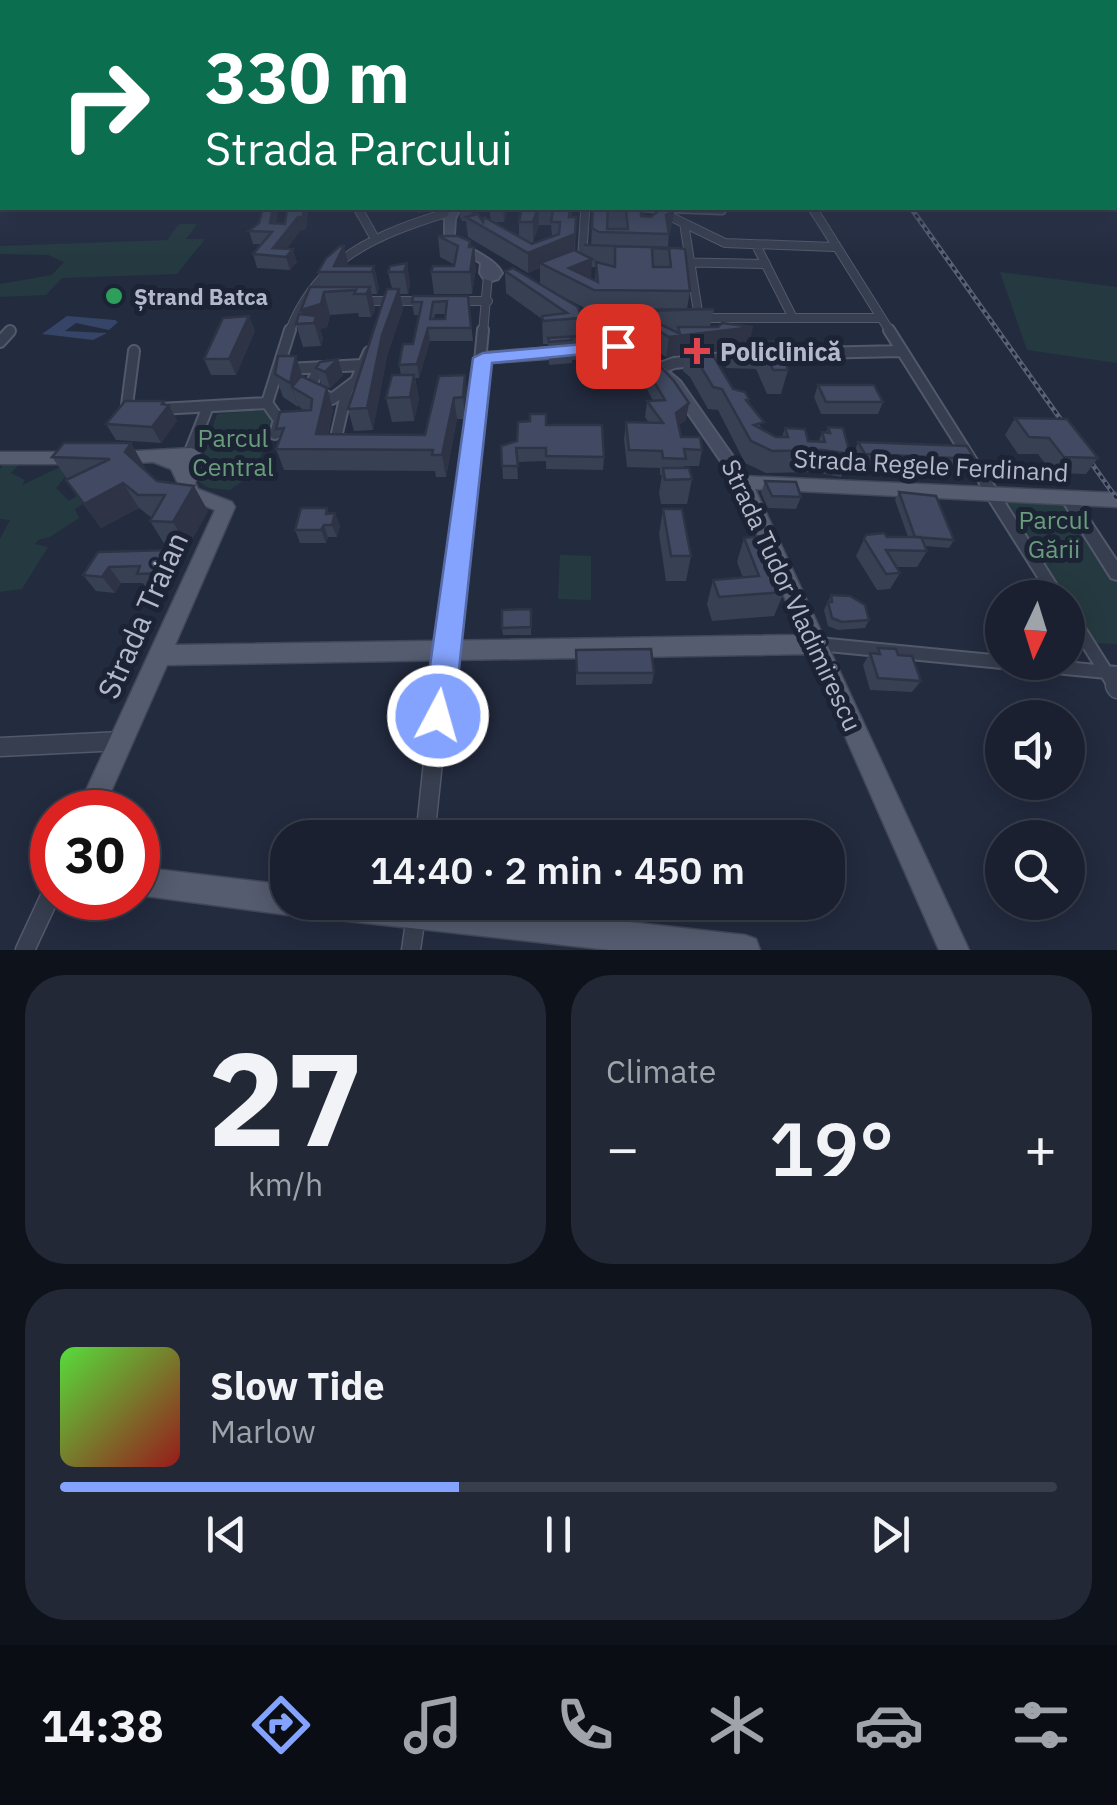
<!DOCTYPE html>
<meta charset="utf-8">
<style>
:root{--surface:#1a202f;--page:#232837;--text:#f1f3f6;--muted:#9fa3aa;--line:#383e4b;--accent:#84a3fe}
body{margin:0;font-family:"IBM Plex Sans",sans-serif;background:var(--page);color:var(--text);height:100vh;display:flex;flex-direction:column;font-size:38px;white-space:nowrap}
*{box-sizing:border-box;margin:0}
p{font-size:32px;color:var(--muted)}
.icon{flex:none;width:55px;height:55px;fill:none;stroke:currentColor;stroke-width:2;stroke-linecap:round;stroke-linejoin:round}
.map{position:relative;height:950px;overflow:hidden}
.drawer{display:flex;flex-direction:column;gap:25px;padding:25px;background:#0e121a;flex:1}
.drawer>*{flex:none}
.hud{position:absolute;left:0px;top:0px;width:1118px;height:210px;box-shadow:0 5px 25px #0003,0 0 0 2px var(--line);background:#0b6e4f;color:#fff;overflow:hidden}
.needle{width:65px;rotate:184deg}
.fabs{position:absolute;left:985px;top:580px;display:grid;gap:20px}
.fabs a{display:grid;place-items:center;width:100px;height:100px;border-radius:50%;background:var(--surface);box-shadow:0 5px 25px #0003,0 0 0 2px var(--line);font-size:50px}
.speed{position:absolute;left:30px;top:790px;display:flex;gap:20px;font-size:50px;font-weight:700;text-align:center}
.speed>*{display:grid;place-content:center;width:130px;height:130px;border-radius:50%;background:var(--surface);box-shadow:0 5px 25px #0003,0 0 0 2px var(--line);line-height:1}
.speed .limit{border:15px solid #d22;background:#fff;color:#111}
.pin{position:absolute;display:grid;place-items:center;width:85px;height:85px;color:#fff;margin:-42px;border-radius:20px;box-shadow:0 5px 15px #0006}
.me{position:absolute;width:110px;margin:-55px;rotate:6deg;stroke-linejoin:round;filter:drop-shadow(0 0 8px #0008)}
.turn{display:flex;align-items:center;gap:35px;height:210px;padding:0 40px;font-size:45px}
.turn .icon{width:130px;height:130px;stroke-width:2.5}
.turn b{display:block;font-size:70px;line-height:85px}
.big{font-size:75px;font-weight:600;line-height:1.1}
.drawer .tile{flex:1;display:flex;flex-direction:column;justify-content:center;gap:15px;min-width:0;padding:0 35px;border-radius:40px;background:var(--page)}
.drawer .dial{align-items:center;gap:0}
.dial b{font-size:130px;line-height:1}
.song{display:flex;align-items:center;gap:30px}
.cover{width:120px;height:120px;border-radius:15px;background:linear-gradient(135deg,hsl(110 70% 55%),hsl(0 70% 35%))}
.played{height:10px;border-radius:5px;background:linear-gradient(90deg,var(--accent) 40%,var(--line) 40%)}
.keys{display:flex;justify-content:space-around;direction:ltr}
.heat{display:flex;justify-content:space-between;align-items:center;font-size:55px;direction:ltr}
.drawer .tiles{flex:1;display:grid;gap:25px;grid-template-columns:1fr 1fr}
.tile:last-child{grid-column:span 2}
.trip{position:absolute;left:270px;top:820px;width:575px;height:100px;border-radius:40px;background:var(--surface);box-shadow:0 5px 25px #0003,0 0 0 2px var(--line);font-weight:600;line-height:100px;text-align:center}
.tab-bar{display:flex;height:160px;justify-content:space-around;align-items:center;background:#0a0d13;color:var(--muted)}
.tab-bar .icon{width:70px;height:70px}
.tab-bar .current{color:var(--accent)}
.tab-bar b{font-size:45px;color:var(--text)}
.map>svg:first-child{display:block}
.green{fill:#253a40}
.water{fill:#354467}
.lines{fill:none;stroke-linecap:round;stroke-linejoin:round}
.minor-far4-casing{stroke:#52596a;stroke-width:9}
.minor-far3-casing{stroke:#52596a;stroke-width:10}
.minor-far2-casing{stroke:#52596a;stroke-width:14}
.minor-far1-casing{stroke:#52596a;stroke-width:16}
.minor-casing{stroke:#52596a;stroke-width:21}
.tertiary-casing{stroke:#52596a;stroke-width:4}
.secondary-casing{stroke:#52596a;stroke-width:4}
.primary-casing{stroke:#404758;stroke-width:3}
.minor-far4{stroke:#373e4f;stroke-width:6}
.minor-far3{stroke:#373e4f;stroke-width:8}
.minor-far2{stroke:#373e4f;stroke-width:10}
.minor-far1{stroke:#373e4f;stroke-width:12}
.minor{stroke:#373e4f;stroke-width:18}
.tertiary{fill:#373e4f;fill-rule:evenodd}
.secondary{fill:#454c62;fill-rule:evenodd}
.primary{fill:#555c6f;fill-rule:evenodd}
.rail-casing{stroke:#596176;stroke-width:5}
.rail{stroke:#1c2334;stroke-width:2.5;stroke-dasharray:4;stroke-linecap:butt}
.wall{fill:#384054;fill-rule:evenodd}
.shaded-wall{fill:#2e3445}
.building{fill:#414a62;stroke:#2e3445;stroke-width:2.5;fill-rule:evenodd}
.route{fill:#84a3fe;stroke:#566aa5;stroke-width:2.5}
.leisure-dot{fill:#2e9e5b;stroke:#1c2334;stroke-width:4}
.health-dot{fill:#e0444e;stroke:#1c2334;stroke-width:4}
.labels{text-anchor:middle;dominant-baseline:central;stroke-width:10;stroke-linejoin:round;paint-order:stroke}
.far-poi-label{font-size:22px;font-weight:bold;fill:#b3b9ca;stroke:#1c2334;text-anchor:start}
.poi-label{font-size:25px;font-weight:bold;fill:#b3b9ca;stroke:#1c2334;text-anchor:start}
.park-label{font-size:25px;fill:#689c7b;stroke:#1c2334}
.street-label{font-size:25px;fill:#b3b9ca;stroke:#1c2334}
.near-street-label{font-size:30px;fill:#b3b9ca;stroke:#1c2334}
</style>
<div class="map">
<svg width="1117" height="950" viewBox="0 0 1117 950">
<rect width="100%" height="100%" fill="#232b3f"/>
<!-- green -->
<path class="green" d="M179 224H197L186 239H205L177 274 62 278 46 295 0 297V284L52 275 64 262 48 255 0 254V246L167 240Z
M1000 272 1117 287V363L1027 350Z
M264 410 272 422 256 471 230 490 209 488 196 480 217 414Z
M5 462 20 463 11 473 25 480 22 485 58 468H73L56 488 69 501 87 489 98 494 75 509 79 518 50 537 38 540 35 544 48 547 22 589 0 592V539L10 520 0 519V469Z
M1008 498 1066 502 1117 583V644L1094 643 1003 502Z
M560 555 591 556V600L558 599Z"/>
<!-- water -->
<path class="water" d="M67 316 115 320 118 322 109 330 76 323 65 331 107 333 93 340 42 334Z"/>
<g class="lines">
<defs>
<path id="minor-far4" d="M357 208 361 215
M643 208 722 211 723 208
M652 208 666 215
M812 208 816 215
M441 215 454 211
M585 215V208"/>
<path id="minor-far3" d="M360 212 374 237
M661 212 725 243 834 247
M815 212 891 333
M684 223 699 318
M756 245 793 318
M582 259 585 212
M671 262 766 264
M359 301H426
M454 301H488
M698 318H878
M584 322 635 320
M289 333C316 258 378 234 449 212
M483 333 488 275"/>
<path id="minor-far2" d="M889 330 988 487
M0 342 10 331
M582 350 623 346
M770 354 901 351
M483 358 563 352
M320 367 309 388 332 399 356 381 369 352
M287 369 362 365
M658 369 674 363 742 356
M267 403 290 330
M267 403 279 420 275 434
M132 409 127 405 134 351
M160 409 267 403
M337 433 347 390
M189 454 207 409
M468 487 483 330"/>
<path id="minor-far1" d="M986 484 1058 598
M1068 612 1116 688
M818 644 1002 662
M1003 662 1117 673
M441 688 469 484"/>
<path id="minor" d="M1115 686 1117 689
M0 747 121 741
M425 838 441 686
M25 950 52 892
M411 950 416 915"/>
<path id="tertiary" d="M1067 492 1072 493 1117 561V580L1111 578 1060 497Z"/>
<path id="secondary" d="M452 208H460L455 219 454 235C468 251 493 256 502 273L498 279 491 281 484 279 480 273 481 263 457 249 445 235V219Z
M566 308 662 366 680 381 748 478 751 482 748 486H738L670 387 654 372 562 313V309Z"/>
<path id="primary" d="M1115 161 1117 162V168L1115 167Z
M191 448 197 450 204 459 195 483 198 489 232 502 235 507 175 645 801 635 734 482 743 476 1117 493V507L755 489 969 950H939L809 654 167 665 102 812H76L215 510 185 498 171 469 153 462 118 464 109 458 118 452Z
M0 452H77L86 458 77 464H0Z
M138 867 288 885V902H449L745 935 756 939 760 950H609L311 917 301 912 299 908 288 915 138 895Z"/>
</defs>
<!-- minor-far4 casing -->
<use href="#minor-far4" class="minor-far4-casing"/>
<!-- minor-far3 casing -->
<use href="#minor-far3" class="minor-far3-casing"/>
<!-- minor-far2 casing -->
<use href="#minor-far2" class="minor-far2-casing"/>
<!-- minor-far1 casing -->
<use href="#minor-far1" class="minor-far1-casing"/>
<!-- minor casing -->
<use href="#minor" class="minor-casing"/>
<!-- tertiary casing -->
<use href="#tertiary" class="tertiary-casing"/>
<!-- secondary casing -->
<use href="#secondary" class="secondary-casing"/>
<!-- primary casing -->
<use href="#primary" class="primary-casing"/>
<!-- minor-far4 -->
<use href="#minor-far4" class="minor-far4"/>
<!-- minor-far3 -->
<use href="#minor-far3" class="minor-far3"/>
<!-- minor-far2 -->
<use href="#minor-far2" class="minor-far2"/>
<!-- minor-far1 -->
<use href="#minor-far1" class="minor-far1"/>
<!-- minor -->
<use href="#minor" class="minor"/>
<!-- tertiary -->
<use href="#tertiary" class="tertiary"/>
<!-- secondary -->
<use href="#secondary" class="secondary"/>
<!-- primary -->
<use href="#primary" class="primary"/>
<defs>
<path id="rail" d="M911 208 1117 499"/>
</defs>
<!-- rail casing -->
<use href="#rail" class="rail-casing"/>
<!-- rail -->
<use href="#rail" class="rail"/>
</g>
<!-- wall -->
<path class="wall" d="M261 208 276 224H285L287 208H322L308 209 306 229 301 230 287 248 297 262 290 270 257 268 253 254 261 244H253L249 231 259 223 262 211Z
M459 208H481L477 215 483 222 491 221 489 208H508L504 222H493L519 237V222L522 208H572L571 217H576L575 250 583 255 584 245 591 246 593 208H641V216L671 230 669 232 668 247 690 291 687 309H714L710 327 749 343 778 341 788 370 781 394H767L756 369 726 368 730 349 708 352 733 389 749 399 748 403 762 429 776 437H782L785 428 808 441H819L822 432H826L828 427 850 454 841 477 815 472 766 473 745 463 718 410 708 409 690 377 683 371 685 354 666 357 623 329 624 312H593L551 291 581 318V336L596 335 595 350 640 352 638 375 616 377V382L593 384 590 374 591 359 572 360V363L549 365 548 344H543L542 319 506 293 505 271 540 284V268L528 273 468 237 466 221H462L460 217ZM539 225H551L552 236 532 244 528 242H533ZM591 267H596L595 281 591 279Z
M438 236 471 247 476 268 472 294H434L431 272 455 265 440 257Z
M407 263 410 285 408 294H400L403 309 387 356 373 430 354 431 348 409 392 289 388 272Z
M349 266H374L379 288 377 294H371L375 309 371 317H359L358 313 330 315 327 327 320 329 323 339 321 346 303 347 296 324 322 287 318 272Z
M468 296 473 341H430L419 378H415L419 399 414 421 392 422 386 398 401 375 399 365 413 344 419 315H414L412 302ZM435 314H446L445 319H434Z
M249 316 255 331 236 375H211L204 359Z
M296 356 302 377 327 388 333 410 328 434 425 435 439 376 468 396 465 419H457L446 477H436L435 471 284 470 276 449 280 439 276 429 304 411 298 405V407L283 397 275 374Z
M338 359 343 375 330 388 321 384 316 368Z
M643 363 686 420 679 425 681 437 702 450 699 466H684V468L692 479 687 504H661L659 493 662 475H660V468L627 467 624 439 626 422 649 423 645 417 647 401H653L642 379Z
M818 385 883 402 878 414H821L814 397Z
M164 401 166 404 169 405 177 421 161 443 116 440 106 424Z
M1015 418 1098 458 1086 474 1052 473 1038 454H1018L1005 435Z
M546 425 604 457 603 470 546 469V461L517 462 518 479H503L501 446 517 441Z
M858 442 975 459 965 475 858 471 852 459Z
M131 443 145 468 144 470 157 481 208 511 188 547 165 545 150 521 152 518 139 508 101 528 66 480H68L52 457Z
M765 481 801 497 796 509 768 508 761 493Z
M899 492 954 540 949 548 925 546 927 551 917 567H896L900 573 890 589 877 590 856 556 866 535 908 537 895 500Z
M327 508 329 514 335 513 340 526 337 537H328L326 543H300L295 530Z
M663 509 691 556 686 581H666L659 534Z
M744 538 784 592 774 616 712 621 707 604 713 580 743 578 737 562Z
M170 550 180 567 169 590H148L143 583H121L115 593 96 591 83 575Z
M831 595 869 620 865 628 838 630 828 626 824 610Z
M531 609V635H503L502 628Z
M878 648 898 655 921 681 912 692 870 690 863 665 870 653H875Z
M576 650 654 673 652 684 576 685Z"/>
<!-- shaded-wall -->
<path class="shaded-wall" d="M273 208H279L274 236 270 223Z
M304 208H322L308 209 306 229 301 230 281 256 273 248Z
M417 208H439L418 214Z
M471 208H481L472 221Z
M503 208H508L504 222Z
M538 208 539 225 533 242V222Z
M674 211 671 230 664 234 666 215Z
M576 217 574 254 540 263V268L528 273V253L575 234Z
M470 241 472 260 474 247 476 268 472 294 469 247Z
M344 246 349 268 334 266Z
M293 249 297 262 290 270 286 257Z
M592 259 591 281 569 268Z
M407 263 410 285 408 294 404 272Z
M374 266 379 288 377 294 372 272Z
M370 287 375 309 371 317 366 294Z
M399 289 403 309 387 356 373 430 367 408 382 335Z
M324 292 330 315 327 327 320 329 323 339 321 346 314 323H305L301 310Z
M249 316 255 331 236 375 229 359Z
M753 327 749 345 731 344 730 349 691 354 686 350 685 354 666 357 669 337Z
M428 328 430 341 419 378 417 364Z
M296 356 303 379 292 387 298 407 290 383Z
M338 359 343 375 330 388 325 372Z
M414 375 419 399 414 421 410 397Z
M465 375 468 396 465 419 463 397Z
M327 388 333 410 324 449 316 434Z
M454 398 457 419 446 477 442 455Z
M164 401 167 407 169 405 177 421 161 443 152 427Z
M689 403 686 420 674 429 676 413Z
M131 443 145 468 140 477 125 452Z
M123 483 139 508 101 528 84 504Z
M194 486 208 511 188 547 173 522Z
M335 513 340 526 337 537 332 525Z
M324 525 328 537 326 543 321 530Z
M170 550 180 567 169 590 159 573Z
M109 567 121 583 115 593 102 577Z"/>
<!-- building -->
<path class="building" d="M263 208H273L270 223 285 224 287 208H304L303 217H298L273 248 293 249 286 257 253 254 272 232 249 231 259 223Z
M522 208H538L533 222H519Z
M553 208H570L569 217H576L575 234 528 253 466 217 478 214 483 222 484 217 532 244 559 234 560 222H551Z
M593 208H641V216L651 217 661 208H673L674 211 666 215 669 234 599 232 592 228ZM608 209 626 210 628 229H607Z
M438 236H458L470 241 469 247H474L470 272H431L433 266H454L458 246Z
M584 245 677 248 685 249 690 291 594 290 540 263 574 250 592 259 569 268 598 282 596 262 615 267V246ZM652 248 669 249 671 267H653Z
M340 246H344L334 266H374L372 272H318L326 258Z
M407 263 404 272H388L390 266Z
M513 268 578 307 581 318 543 321 542 316 567 313 505 271Z
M310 287H370L366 294H354L356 290 324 292 321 304 301 310Z
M387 289H399L382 335 367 408 348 409Z
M413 296H468L471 328H428L417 364 399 365 403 344H413L422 302H412ZM447 301 445 319H430L433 302Z
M714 309 643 311 655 319 651 320 680 334 678 327H718L722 323 753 327 669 337 624 310Z
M299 314 316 316 314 323 296 324Z
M249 316 229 359H204L223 318Z
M596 335 571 337 572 340 549 342 548 338Z
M778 341 788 370H773L762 345 731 344Z
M636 344 640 352 616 354 618 358 594 360 591 350Z
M703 348 714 357 733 389 745 392 749 399 746 400 764 422 754 425 776 437H788L785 428 805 429 808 441 825 442 822 432 830 433 828 427 843 428 850 454 823 450 772 451 751 441 722 389 713 387 694 355 686 350Z
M278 356H296L290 383 275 374Z
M338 359 325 372 316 368 320 362Z
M656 362 674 381 689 403 676 413 681 437H700L702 450 684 449 686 459 663 458 662 451 629 450 626 422 663 423 647 401 665 400 643 363Z
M392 375H414L410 397 386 398Z
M465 375 463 397 454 398 442 455H432L433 450 276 449 284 428 276 429 280 412 311 410 312 399 292 387 301 376 327 388 316 434 425 435 439 376Z
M818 385H874L883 402H826Z
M125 401H164L162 404 169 405 152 427 106 424Z
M530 414H546V425H602L604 457 546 456V448H516L518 466H502L501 446 517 441 518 422 530 421Z
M1015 418 1067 419 1098 458 1064 457 1049 438 1029 437Z
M858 442 967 446 975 459 865 454Z
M64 443H131L125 452 157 481 194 486 173 522 150 521 165 495H138L123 483 84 504 66 480 110 459 52 457Z
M663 468H689L692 479 665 480Z
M765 481 796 482 801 497 772 496Z
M899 492 936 496 954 540 915 537Z
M301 508H327L326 514 335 513 332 525H324L321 530H295Z
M663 509H682L691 556H671Z
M884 533 887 537H921L927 551 886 550 900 573 886 574 864 539 866 535Z
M761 536 784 592 719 597 713 580 759 576 744 538Z
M170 550 159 573 137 574 140 566 109 567 102 577 83 575 98 552Z
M831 595 850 596 865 605 869 620 842 622 832 618 828 602H832Z
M531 609V627L502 628V610Z
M878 648 896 649 898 655 912 656 921 681 878 678 870 653 880 654Z
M651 649 654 673H577L576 650Z"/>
<!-- sky -->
<linearGradient id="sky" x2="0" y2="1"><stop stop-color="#131823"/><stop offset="0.48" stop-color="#3f4a63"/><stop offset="1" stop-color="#3f4a63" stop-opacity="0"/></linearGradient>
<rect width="1117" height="256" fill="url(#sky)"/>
<!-- route -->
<path class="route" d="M618 341 627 346 624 350 492 363 454 716 450 727 438 731 427 727 423 716 473 358 483 353Z"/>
<!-- markers -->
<circle class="leisure-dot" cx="114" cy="296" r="10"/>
<path class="health-dot" d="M692 336h10v10h10v10h-10v10h-10v-10h-10v-10h10z"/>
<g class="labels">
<!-- far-poi labels -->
<g class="far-poi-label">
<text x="134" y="296">Ștrand Batca</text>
</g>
<!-- poi labels -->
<g class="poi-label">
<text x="720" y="351">Policlinică</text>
</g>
<!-- park labels -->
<g class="park-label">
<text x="233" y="437">Parcul<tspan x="233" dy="29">Central</tspan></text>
<text x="1054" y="519">Parcul<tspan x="1054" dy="29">Gării</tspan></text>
</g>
<!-- street labels -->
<g class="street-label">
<text transform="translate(931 465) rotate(3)">Strada Regele Ferdinand</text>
<text transform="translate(792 595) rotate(65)">Strada Tudor Vladimirescu</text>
</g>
<!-- near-street labels -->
<g class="near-street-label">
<text transform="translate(142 615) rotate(-66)">Strada Traian</text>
</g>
</g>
</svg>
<div class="fabs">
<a><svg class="needle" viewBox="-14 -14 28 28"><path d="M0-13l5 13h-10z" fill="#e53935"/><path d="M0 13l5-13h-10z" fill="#9fa3aa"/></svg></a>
<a><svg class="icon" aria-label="sound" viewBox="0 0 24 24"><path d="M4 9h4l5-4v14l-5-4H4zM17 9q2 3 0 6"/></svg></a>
<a><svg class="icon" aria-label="search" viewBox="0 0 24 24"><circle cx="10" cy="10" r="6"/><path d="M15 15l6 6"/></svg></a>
</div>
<div class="speed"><div class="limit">30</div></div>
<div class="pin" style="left:618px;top:346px;background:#d93025"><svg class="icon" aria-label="arrive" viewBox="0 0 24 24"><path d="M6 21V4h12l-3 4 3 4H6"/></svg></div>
<svg class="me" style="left:438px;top:716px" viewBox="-20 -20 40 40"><circle r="17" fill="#84a3fe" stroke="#fff" stroke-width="3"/><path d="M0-11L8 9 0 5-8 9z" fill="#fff"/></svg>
<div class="trip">14:40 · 2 min · 450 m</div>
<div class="hud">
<div class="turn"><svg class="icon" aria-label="right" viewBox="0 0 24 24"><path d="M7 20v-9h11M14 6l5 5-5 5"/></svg><div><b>330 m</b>Strada Parcului</div></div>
</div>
</div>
<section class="drawer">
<div class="tiles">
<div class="tile dial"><b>27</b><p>km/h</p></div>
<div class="tile"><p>Climate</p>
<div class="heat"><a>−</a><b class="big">19°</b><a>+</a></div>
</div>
<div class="tile">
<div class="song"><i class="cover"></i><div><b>Slow Tide</b><p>Marlow</p></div></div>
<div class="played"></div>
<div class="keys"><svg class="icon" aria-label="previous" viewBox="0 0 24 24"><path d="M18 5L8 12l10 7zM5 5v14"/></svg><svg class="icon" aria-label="pause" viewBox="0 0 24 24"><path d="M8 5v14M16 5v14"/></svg><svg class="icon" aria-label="next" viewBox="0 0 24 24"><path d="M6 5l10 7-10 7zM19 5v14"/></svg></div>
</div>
</div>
</section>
<nav class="tab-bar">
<b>14:38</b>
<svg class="icon current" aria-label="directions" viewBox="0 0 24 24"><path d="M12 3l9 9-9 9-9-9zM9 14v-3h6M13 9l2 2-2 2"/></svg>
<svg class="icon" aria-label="music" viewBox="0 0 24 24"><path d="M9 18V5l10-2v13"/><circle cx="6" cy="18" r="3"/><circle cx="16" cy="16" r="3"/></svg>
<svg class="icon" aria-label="phone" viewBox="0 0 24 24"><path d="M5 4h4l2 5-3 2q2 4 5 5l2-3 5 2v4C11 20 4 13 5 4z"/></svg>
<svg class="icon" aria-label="climate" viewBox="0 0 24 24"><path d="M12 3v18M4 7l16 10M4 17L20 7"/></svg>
<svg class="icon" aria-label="car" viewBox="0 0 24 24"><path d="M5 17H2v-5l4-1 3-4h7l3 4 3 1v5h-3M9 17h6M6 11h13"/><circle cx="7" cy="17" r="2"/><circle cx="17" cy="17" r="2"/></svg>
<svg class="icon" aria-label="filters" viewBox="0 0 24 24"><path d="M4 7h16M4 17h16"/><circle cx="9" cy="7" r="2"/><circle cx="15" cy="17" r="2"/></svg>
</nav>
